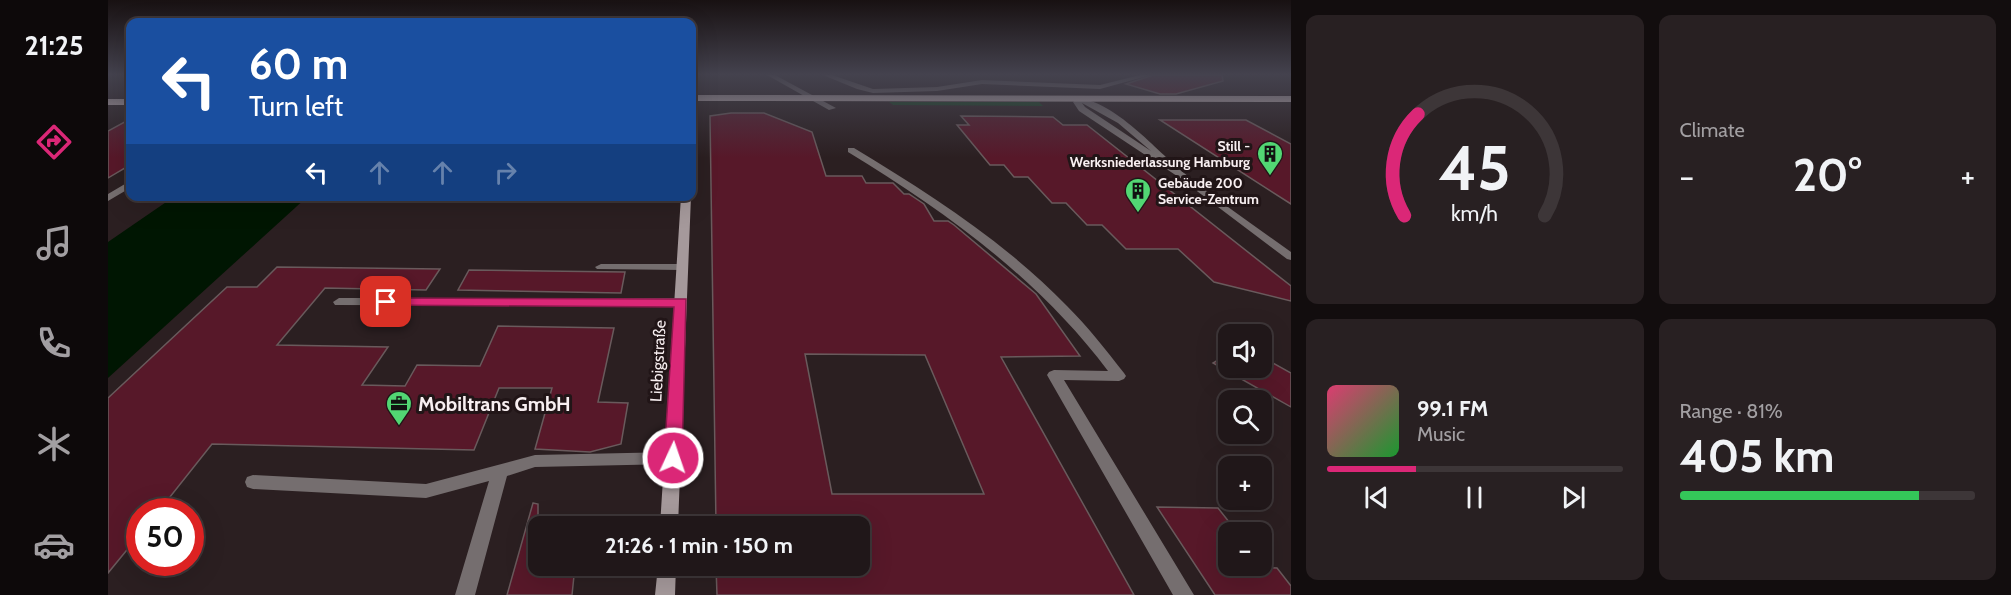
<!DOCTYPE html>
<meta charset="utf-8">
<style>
:root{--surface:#201719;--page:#282022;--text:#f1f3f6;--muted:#a29fa2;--line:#3d3638;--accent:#db2777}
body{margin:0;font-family:Cabin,sans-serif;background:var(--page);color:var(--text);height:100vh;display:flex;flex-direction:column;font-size:22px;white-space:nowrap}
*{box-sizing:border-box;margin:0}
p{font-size:20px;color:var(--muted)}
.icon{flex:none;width:33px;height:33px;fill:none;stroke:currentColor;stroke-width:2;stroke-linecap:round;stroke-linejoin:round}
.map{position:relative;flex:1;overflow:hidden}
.details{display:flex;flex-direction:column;gap:15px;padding:15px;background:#120d0e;width:720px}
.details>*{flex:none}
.guide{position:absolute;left:18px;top:18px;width:570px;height:183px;border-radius:12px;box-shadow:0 6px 24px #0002,0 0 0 2px var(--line);background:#1a4fa0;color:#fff;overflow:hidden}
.buttons{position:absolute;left:1110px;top:324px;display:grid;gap:12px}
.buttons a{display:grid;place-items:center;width:54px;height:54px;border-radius:12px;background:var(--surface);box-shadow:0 6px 24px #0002,0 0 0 2px var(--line);font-size:30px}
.speed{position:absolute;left:18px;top:498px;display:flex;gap:12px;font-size:30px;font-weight:700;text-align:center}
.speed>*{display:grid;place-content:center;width:78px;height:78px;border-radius:50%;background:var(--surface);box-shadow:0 6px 24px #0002,0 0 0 2px var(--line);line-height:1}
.speed .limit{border:9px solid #d22;background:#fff;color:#111}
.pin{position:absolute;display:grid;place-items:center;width:51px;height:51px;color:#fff;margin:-26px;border-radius:12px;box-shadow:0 3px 9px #0006}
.me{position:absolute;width:66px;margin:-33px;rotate:3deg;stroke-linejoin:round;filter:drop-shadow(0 0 4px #0008)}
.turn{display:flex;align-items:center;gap:21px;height:126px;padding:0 24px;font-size:27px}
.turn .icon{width:78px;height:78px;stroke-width:2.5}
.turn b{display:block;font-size:42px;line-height:51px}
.lanes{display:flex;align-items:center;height:57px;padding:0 24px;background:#0003;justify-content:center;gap:30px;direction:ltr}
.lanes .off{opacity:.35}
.big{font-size:45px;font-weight:800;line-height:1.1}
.details .card{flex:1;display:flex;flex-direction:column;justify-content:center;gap:9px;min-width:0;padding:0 21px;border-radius:12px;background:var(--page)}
.details .dial{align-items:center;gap:0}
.dial svg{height:156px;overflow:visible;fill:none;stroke:var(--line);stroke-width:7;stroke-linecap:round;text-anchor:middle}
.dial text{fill:var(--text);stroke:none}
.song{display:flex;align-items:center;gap:18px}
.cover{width:72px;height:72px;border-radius:9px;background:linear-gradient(135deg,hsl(340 70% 55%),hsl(130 70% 35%))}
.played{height:6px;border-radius:3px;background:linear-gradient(90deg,var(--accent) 30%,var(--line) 30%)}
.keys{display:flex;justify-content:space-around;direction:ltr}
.heat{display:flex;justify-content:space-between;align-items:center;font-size:33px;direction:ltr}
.charge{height:9px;border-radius:4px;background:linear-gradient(90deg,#34c759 81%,var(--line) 0)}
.details .tiles{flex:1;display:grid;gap:15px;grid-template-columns:repeat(2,1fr)}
.trip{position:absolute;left:420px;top:516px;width:342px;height:60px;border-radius:12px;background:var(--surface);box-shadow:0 6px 24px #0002,0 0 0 2px var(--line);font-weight:800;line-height:60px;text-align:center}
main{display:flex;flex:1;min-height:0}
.dock{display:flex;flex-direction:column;width:108px;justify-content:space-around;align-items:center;background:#0d090a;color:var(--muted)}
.dock .icon{width:42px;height:42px}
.dock .current{color:var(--accent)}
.dock b{font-size:27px;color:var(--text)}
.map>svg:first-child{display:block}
.green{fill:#134520}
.water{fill:#001602}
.building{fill:#571829;stroke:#695a5c;stroke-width:1.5;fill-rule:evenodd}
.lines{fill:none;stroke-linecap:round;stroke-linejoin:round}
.service{fill:#756e6f;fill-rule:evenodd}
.minor{fill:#756e6f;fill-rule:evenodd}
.tertiary{fill:#756e6f;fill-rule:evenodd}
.secondary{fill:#a5999b;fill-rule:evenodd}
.primary{fill:#cabbbd;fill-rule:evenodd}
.route{fill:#db2777;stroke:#8e194d;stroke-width:1.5}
.labels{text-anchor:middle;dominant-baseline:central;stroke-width:6;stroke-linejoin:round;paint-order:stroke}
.far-poi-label{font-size:14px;font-weight:bold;fill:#f8eff1;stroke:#211517;text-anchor:end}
.street-label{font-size:16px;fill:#f8eff1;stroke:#211517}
.near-poi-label{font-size:20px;font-weight:bold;fill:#f8eff1;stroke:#211517;text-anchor:start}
</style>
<main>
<nav class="dock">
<b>21:25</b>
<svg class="icon current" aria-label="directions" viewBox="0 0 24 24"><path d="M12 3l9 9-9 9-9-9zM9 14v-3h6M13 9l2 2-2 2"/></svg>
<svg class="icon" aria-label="music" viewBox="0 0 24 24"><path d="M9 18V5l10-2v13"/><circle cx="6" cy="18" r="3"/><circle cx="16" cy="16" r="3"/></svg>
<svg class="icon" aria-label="phone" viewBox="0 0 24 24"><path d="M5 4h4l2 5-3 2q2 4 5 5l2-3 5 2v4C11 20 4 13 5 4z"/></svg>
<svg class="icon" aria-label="climate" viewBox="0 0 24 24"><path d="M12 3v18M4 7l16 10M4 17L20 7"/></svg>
<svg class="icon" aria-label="car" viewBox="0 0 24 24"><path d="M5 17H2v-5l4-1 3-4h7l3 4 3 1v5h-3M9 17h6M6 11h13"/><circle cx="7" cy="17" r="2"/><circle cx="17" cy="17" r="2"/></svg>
</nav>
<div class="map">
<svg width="1183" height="595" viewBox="0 0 1183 595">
<rect width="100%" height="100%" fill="#2b1f21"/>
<!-- green -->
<path class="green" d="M781 102H931L935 106 785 105Z"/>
<!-- water -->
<path class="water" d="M67 196 199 197 0 378V242Z"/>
<!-- building -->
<path class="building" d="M1045 75H1114L1115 81 1068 94H1052L1018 84Z
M623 113H656L704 132 718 176H754L758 183H785L796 194H801L816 204 826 221H840L846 225 928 294 972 356 893 357 1026 595H609L608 566H752V526H608L602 116ZM697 354 817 355 876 494H724Z
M853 116 945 117 955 125H979L1183 286V301L1106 282 1070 249H1018L994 225H979L958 203H944L920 177H906L896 165H882L849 125H861Z
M22 119V165L0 178V131Z
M1052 120H1138L1183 144V204Z
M169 267 332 269 318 290 217 288 169 345 280 347 254 385 297 386 309 365 372 366 390 326 506 328 490 402 520 403 513 444 482 452 427 449 444 388H391L366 450 104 444 50 512H32V534L0 573V398L119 287H149Z
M361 270 435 271 517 272 513 293 350 290Z
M1120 354V368H1154V357L1183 373V407L1105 363Z
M425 503 430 504V566H467L464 595H399Z
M1049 507 1110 508 1129 532H1120V566L1169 568 1183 586V595H1107Z"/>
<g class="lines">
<!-- service -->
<path class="service" d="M715 75H724L765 89 829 87 874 80 992 85 1032 75H1043L992 89 874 84 829 91 765 93 749 89Z
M740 148H746C822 194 897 242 959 306 980 327 998 350 1016 373L1018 376 1016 379 1011 381 956 380 1086 595H1065L939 375 941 372 946 370 1000 371C930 278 838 212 740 152Z
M22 181V188L0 201V194Z
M493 264H574L580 267 574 270 489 269 487 267Z
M231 298H573L579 302 573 306 227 305 225 302Z
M565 452 571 454 573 458 571 462 565 464 427 467 399 476 367 595H347L381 481 318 498 145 489 139 487 137 482 139 477 145 475 318 484 427 455Z"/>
<!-- minor -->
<path class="minor" d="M969 99C1004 98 1050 152 1076 173 1110 201 1147 226 1183 252V260L1179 259 1069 176 971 111 965 102ZM974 103 1010 123 1043 151 977 107Z"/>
<!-- tertiary -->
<path class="tertiary" d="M584 75H587V89L584 91Z
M659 75H667L728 108 721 110Z"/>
<!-- secondary -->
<path class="secondary" d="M573 196H583L570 526H552Z
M550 566H568L567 595H547Z"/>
<!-- primary -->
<path class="primary" d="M584 95 1183 96V102L584 101Z
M0 99H22V105H0Z"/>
</g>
<!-- sky -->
<linearGradient id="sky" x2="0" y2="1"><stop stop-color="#181112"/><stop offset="0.47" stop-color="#44424e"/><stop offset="1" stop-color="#44424e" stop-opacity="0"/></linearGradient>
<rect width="1183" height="158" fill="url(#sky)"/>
<!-- route -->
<path class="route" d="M278 298 578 299 574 458 572 463 565 465 559 463 556 458 566 307 273 305V299Z"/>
<!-- icons -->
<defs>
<symbol id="building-pin" viewBox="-11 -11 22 30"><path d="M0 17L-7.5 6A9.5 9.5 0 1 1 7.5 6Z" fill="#52d673" stroke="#211517"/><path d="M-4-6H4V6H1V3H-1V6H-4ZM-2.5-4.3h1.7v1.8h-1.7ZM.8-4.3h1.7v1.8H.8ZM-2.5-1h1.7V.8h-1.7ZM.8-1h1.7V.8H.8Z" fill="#111"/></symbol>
<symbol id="office-pin" viewBox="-11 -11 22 30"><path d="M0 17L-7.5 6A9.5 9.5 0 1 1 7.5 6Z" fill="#52d673" stroke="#211517"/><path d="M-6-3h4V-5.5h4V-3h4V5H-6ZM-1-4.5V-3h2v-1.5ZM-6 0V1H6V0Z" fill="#111"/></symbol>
</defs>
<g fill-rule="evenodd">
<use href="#building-pin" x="1147" y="139" width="30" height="40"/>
<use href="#building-pin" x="1015" y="176" width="30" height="40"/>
<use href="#office-pin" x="276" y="389" width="30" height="40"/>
</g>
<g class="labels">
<!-- far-poi labels -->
<g class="far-poi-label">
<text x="1142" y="146">Still -<tspan x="1142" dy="16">Werksniederlassung Hamburg</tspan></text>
<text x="1050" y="183" text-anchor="start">Gebäude 200<tspan x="1050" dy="16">Service-Zentrum</tspan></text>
</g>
<!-- street labels -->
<g class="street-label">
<text transform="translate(550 361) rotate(-87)">Liebigstraße</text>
</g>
<!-- near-poi labels -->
<g class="near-poi-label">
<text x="310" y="404">Mobiltrans GmbH</text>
</g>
</g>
</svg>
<div class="buttons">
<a><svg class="icon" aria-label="sound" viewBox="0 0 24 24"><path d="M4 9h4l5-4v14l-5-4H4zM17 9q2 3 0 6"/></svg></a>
<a><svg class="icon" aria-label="search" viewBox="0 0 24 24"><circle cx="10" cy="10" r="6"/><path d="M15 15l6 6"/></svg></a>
<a>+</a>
<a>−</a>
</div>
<div class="speed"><div class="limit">50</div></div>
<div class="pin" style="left:278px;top:302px;background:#d93025"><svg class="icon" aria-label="arrive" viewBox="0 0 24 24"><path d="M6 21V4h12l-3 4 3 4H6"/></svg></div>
<svg class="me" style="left:565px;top:458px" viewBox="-20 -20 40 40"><circle r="17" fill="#db2777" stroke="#fff" stroke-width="3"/><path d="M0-11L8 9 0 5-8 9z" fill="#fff"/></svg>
<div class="trip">21:26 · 1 min · 150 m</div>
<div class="guide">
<div class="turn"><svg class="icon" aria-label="left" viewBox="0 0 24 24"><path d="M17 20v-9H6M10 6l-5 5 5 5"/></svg><div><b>60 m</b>Turn left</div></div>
<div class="lanes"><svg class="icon" aria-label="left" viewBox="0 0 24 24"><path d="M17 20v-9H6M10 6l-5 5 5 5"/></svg><svg class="icon off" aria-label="ahead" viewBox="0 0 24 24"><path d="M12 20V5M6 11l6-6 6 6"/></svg><svg class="icon off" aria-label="ahead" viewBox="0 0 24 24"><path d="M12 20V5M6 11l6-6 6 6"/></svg><svg class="icon off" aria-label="right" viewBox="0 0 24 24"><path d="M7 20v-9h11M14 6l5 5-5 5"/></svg></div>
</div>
</div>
<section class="details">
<div class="tiles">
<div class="card dial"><svg viewBox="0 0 100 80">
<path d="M14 69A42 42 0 1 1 86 69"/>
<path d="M14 69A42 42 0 0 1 21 17" stroke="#db2777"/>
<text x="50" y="56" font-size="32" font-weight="700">45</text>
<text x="50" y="72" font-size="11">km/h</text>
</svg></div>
<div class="card"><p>Climate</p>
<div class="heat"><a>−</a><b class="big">20°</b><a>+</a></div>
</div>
<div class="card">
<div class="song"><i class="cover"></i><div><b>99.1 FM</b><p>Music</p></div></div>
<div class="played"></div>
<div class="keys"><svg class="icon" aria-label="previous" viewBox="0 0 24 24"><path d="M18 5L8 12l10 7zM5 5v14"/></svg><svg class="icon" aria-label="pause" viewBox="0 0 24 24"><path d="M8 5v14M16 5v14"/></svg><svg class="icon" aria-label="next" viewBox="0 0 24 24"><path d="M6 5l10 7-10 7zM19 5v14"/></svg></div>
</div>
<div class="card"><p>Range · 81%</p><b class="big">405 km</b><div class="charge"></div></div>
</div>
</section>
</main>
